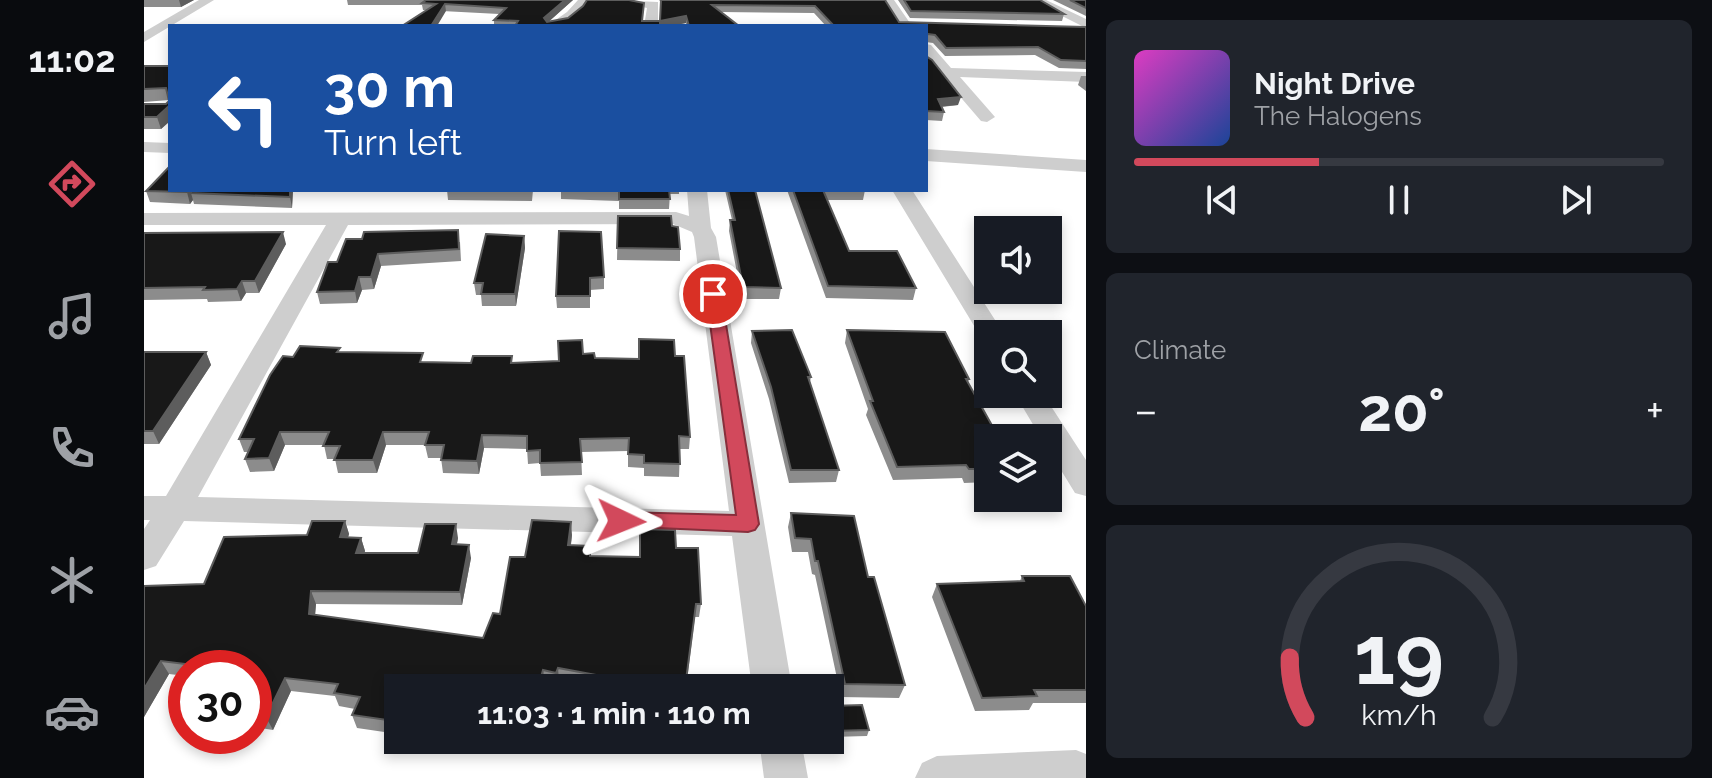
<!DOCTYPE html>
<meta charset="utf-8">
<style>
:root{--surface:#171b24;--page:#20242c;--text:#f1f3f6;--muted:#9ea1a6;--line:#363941;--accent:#d2495c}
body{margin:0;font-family:Raleway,sans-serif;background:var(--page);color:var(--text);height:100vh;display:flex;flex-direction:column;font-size:30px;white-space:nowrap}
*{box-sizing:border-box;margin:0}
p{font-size:26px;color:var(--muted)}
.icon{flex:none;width:44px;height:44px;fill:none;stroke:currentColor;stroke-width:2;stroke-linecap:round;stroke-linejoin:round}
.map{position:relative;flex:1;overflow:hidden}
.sheet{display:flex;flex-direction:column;gap:20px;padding:20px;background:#0d0f14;width:626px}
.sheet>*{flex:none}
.hud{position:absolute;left:24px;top:24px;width:760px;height:168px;border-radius:0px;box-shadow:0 4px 12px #0003;background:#1a4fa0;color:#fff;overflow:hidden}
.tools{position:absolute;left:830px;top:216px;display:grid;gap:16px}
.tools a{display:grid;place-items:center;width:88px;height:88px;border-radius:0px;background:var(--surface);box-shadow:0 4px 12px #0003;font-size:40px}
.speed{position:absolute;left:24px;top:650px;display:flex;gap:16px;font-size:40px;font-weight:700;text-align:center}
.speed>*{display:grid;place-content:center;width:104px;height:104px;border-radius:50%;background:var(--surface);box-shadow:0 4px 12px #0003;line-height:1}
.speed .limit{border:12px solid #d22;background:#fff;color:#111}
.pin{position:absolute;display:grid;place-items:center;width:68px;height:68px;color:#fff;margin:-34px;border:4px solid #fff;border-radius:50%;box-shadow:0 2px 8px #0007}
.me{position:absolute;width:88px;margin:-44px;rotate:92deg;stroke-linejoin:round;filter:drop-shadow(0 0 6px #0008)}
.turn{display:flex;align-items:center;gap:28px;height:168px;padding:0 24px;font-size:36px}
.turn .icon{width:104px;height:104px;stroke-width:2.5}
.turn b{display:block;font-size:56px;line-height:68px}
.big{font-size:60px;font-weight:700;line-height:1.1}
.sheet .tile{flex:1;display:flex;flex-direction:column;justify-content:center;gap:12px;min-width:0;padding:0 28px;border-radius:12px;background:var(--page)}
.sheet .dial{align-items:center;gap:0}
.dial svg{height:208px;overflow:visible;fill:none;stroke:var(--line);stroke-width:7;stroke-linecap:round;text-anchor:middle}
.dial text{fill:var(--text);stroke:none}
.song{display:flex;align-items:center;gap:24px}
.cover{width:96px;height:96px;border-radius:12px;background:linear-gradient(135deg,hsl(310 70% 55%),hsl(220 70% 35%))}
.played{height:8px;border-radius:4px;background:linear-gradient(90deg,var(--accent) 35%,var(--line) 35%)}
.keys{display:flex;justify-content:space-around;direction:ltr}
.heat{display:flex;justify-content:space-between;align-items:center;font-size:44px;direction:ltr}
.trip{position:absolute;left:240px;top:674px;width:460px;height:80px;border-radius:0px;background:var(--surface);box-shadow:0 4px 12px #0003;font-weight:700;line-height:80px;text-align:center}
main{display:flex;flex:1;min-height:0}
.dock{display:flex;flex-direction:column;width:144px;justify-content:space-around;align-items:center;background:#090b0e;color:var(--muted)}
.dock .icon{width:56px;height:56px}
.dock .current{color:var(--accent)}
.dock b{font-size:36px;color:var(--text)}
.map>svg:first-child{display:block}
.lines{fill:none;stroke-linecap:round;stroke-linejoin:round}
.minor{fill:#cecece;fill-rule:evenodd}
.wall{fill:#8c8c8c}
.shaded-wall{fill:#5d5d5d}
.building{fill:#181818;stroke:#5d5d5d;stroke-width:2}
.route{fill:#d2495c;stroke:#882f3c;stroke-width:2}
</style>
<main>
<nav class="dock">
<b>11:02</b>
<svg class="icon current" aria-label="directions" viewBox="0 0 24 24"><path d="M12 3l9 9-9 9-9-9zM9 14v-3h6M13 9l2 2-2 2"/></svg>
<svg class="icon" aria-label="music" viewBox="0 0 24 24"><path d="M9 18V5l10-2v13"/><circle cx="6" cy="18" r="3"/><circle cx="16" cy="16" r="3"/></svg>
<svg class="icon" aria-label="phone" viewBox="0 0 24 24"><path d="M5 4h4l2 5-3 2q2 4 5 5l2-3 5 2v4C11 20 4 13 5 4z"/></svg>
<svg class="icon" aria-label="climate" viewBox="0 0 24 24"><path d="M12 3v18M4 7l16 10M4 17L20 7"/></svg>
<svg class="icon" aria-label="car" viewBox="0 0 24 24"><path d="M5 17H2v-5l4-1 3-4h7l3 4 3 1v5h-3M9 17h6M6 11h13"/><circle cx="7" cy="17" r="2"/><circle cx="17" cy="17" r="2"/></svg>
</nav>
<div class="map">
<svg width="942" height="778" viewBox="0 0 942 778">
<rect width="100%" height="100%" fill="#fff"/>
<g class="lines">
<!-- minor -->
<path class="minor" d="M55 0H70L0 42V32Z
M434 0H446C433 17 425 26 403 26L423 12Z
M469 0 514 2V26H500L503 8Z
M738 0H750L768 26H754Z
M886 0H902L942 19V28Z
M782 44 787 45 807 68 942 72V82L816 77 851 117 843 122 837 121 782 57Z
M0 142 26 143V153L0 152Z
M782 149 942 160V172L782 161Z
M543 190H563L567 228 572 237 648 688H608L588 536 40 521 12 566 0 570V529L6 520H0V496H22L182 225H0V213L532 212 545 216ZM529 224 548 232 550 237 585 511 54 497 204 225Z
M748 190H768L860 334H844V341L838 339Z
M871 394H899L942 460V496L931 493 904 449V438H897Z
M615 740H657L664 778H620Z
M932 750 942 754V778H771L778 763 793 756Z"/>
</g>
<!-- wall -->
<path class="wall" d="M0 0H50L37 7H0Z
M203 0H429L405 21H498L516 26H350V20L355 14 279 10 278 5H204Z
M515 0H741L755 22 942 27V69L915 68 891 55 801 56 789 43 782 42V26H682L670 13 577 12 595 26H542V23L527 26H516L517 2Z
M754 0H896L920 14 918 21 766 18Z
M909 0H942V16Z
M782 56 814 105 798 107 800 112 798 121 782 120Z
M0 66H26V121L17 129H0V104H22L25 100 0 102Z
M937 76H942V91L934 85Z
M149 190 148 208 50 204 49 200 46 204 6 202 2 191Z
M303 190H389L388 201 304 200Z
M417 190H535V194H526L525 209H475V201L417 199Z
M581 190H611L637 288 635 299H598L585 231 586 220H588Z
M643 190H721L719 200H683L705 251 772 288 769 300 682 298Z
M474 216 528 226 536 249V261L473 260Z
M415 231 460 277V289L446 290V308H413L412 296Z
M0 233 142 244 115 293H102L97 301 64 302 63 299 0 300Z
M380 236 381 248 372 306H338L337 295H332L330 283Z
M202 239 316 242 317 261 237 266 230 289 218 290 213 303 176 304 173 292 193 262Z
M703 330 825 379 824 383 844 438V482L820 483 818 478 749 480 722 415 724 409 701 343Z
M608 331 667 377 666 382 695 470 692 482 645 483 625 399 607 343Z
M0 352H62L67 365 15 444H0Z
M197 352 280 362 369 363 415 361 439 354 451 358 495 359 531 356 546 437 545 449H536L535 477 500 476V468L484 467V451L437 452 438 475 397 476 396 463 384 464 383 449 340 448 335 474 299 473 297 458H284L281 445H242L233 473H194L191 459H183L180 445H141L130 471 106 472 101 459 104 452H100L95 439 149 357Z
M647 513 724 577 761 685 755 698 697 697 671 575 668 574 664 552H648L644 527Z
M201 521 205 534 204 537 217 538 221 551 220 553H274L314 538 313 544 327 558 318 605 172 604 171 615 339 638 356 614 381 557 428 535 427 545 446 546 447 556 496 557 532 548 557 604 555 617H551L542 688H453L415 681 413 686 401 683 399 688H254V734L213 728 208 715 211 709 195 706 191 696 147 691 129 730 110 727V668H42V676L25 674 0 717V586L60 584 163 535Z
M878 576 942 606V703H889L885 710 831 711 788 597 793 584 876 581Z
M686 706 725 730 723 736 686 737Z
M551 740H584L583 746 551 745Z"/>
<!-- shaded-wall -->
<path class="shaded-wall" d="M35 0H50L37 7Z
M421 0H429L400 26V18Z
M301 4 302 11 293 26H287Z
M542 16V23L527 26H516V21Z
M817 97 814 105 792 107 794 99Z
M26 105V121L17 129 13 117Z
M45 190H48L47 193 49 200 46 204 43 192Z
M146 190H149L148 208 146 197Z
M139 232 142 244 115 293 111 281Z
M380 236 381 248 372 306 371 294Z
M234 254 237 266 230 289 227 277Z
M215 277 218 290 213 303 211 291Z
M98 281 102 293 97 301 93 289Z
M62 352 67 365 15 444 9 431Z
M136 432 141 445 130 471 125 458Z
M239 432 242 445 233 473 229 460Z
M338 435 340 448 335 474 333 461Z
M201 521 205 534 200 551 196 537Z
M427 522 428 535 425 558 424 545Z
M312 524 314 538 310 558 308 544Z
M217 538 221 551 216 567 212 553Z
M325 545 327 558 318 605 316 592Z
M167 591 172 604 170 627 165 614Z
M17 661 25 674 0 717V689Z
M414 668 415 681 413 686 412 673Z
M399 670 401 683 399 688H394Z
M141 678 147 691 129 730 122 717Z
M267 678 270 688H263Z
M254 712V733L250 721Z"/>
<!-- building -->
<path class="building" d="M282 0H421L400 18 403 22 424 18 439 6 443 0H485L500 3 498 21H516V26H371L374 21 350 20 362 8 301 4 287 26H258L292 4 278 3Z
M517 0H741L755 22 942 27V61L917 60 894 47 802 48 791 35 784 34 782 35V26H690L671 6 568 5 595 26H545L542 16 516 21Z
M760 0H896L920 14 767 11Z
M926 0H942V8Z
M782 56 788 60 817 97 794 99 800 112 782 111Z
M0 66H26V105L13 117H0V104H22L25 101 22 88 0 89Z
M26 166V190H45L43 192 2 191Z
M47 190H146V197L47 193Z
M303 190H387V191Z
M436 190H525L526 199H475V191Z
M584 190H611L637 288 599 287 586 220H591Z
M649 190H679L705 251H753L772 288 684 286Z
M474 216H527L528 226 534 227 536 249 473 248Z
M314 230 315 249 234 254 227 277H215L211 291 173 292 184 262H193L202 239H218L220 232Z
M415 231 457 232 460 277 446 278V296H412Z
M139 232 111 281H98L93 289 59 290 61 287 0 288V233Z
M342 234 380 236 371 294H337L339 283H330Z
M648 330 667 377H664L695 470H647L627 387 608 331Z
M703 330 801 332 825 379H822L855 438H844V469H825L822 465 753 467 726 401H729Z
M495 339 530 340 531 356H540L546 437 535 436 536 464 500 463V455L484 454 485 438 436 439 438 462 396 463V450L383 451V436L338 435 333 461 297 460 300 445H281L285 432H239L229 460H190L196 446H179L185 432H136L125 458 101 459 110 439H95L126 375 139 356 149 357 156 346 196 348 193 352 279 353 276 362 327 363 329 356H368L367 363 415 361 414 341 438 340 439 354 450 353 451 358 495 359Z
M0 352H62L9 431H0Z
M647 513 710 516 724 577H730L761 685 701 684 674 561H671L667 539 651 538Z
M388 520 427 522 424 545 446 546V556L496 557V529L531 530 532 548H554L557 604H552L541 688H477L479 680 414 668 412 673 399 670 394 688H339L286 678 285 680 267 678 263 688H254V712L250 721 208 715 216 697 190 693 194 684 141 678 122 717 110 715V668H74L17 661 0 689V586L60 584 80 537 163 535 168 521H201L196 537 217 538 212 553H274L281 524H312L308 544 325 545 316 592 167 591 165 614 339 638 349 613 356 614 366 557H381Z
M878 576H926L942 606V690H890L893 696 838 698 793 584 880 581Z
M718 705 725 730 686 731V706Z"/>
<!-- route -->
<path class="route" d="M569 289 577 294 615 524 611 530 604 532 469 526 466 521 469 515 477 512 592 515 562 294Z"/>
</svg>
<div class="tools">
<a><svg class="icon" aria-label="sound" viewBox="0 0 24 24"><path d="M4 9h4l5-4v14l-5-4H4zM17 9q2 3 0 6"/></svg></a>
<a><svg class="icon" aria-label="search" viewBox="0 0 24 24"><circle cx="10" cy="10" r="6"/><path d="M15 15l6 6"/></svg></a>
<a><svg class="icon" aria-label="layers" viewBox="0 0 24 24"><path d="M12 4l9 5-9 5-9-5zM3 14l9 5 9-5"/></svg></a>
</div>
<div class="speed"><div class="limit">30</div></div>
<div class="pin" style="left:569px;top:294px;background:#d93025"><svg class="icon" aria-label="arrive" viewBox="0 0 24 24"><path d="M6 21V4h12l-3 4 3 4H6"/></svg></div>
<svg class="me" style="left:477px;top:521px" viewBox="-20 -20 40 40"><path d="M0-17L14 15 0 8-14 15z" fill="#d2495c" stroke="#fff" stroke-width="4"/></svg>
<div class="trip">11:03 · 1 min · 110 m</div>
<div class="hud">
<div class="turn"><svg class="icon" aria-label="left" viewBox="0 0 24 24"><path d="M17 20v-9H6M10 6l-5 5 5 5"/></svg><div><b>30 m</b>Turn left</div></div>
</div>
</div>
<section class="sheet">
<div class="tile">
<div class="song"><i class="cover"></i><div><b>Night Drive</b><p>The Halogens</p></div></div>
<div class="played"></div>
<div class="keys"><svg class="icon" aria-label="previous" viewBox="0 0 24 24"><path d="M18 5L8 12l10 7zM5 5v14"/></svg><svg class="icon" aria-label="pause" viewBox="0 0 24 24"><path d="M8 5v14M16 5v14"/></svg><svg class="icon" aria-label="next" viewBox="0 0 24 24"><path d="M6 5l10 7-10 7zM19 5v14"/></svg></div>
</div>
<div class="tile"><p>Climate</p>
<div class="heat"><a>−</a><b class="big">20°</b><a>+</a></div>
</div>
<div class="tile dial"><svg viewBox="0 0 100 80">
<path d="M14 69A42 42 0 1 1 86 69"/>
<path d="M14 69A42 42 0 0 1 8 46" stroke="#d2495c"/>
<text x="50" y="56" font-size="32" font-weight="700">19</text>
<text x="50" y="72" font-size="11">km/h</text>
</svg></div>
</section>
</main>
